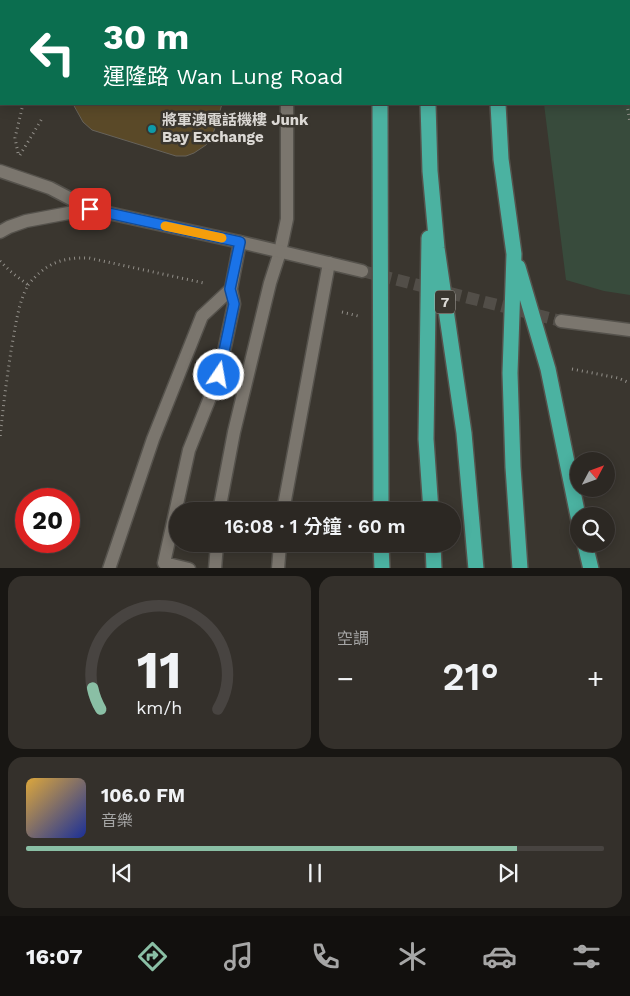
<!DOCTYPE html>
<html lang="zh-TW">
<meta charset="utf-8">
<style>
:root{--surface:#2c2823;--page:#34302b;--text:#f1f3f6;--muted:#a6a6a6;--line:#484441;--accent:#8abfa5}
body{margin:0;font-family:"Work Sans","Noto Sans TC",sans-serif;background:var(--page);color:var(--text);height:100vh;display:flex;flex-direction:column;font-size:19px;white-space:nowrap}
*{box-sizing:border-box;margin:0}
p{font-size:16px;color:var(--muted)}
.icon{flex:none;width:28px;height:28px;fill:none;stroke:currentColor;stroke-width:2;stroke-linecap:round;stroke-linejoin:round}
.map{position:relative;height:568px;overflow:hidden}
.details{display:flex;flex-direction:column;gap:8px;padding:8px;background:#181613;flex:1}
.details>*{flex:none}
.guide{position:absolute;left:0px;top:0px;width:630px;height:105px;box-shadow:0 2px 12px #0003,0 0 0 1px var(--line);background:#0b6e4f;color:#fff;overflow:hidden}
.needle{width:32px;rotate:49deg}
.buttons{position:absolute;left:570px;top:452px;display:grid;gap:10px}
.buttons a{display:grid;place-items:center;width:45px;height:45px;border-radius:50%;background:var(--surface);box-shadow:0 2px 12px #0003,0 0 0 1px var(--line);font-size:25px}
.speed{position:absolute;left:15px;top:488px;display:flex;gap:10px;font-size:25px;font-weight:700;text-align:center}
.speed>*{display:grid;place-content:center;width:65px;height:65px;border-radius:50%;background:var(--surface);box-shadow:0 2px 12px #0003,0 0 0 1px var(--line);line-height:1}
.speed .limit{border:8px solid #d22;background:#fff;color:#111}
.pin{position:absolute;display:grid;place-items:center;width:42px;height:42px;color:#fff;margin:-21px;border-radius:10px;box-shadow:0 2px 8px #0006}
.me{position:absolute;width:55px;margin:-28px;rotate:12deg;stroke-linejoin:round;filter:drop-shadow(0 0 4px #0008)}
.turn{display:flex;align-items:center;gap:18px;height:105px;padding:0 20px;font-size:22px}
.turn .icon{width:65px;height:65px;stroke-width:2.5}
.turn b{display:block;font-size:35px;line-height:42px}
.big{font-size:38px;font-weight:600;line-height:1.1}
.details .tile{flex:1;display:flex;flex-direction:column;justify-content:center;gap:8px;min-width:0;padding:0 18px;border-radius:15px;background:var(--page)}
.details .dial{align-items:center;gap:0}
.dial svg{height:130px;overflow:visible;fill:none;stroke:var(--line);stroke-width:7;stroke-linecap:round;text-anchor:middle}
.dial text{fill:var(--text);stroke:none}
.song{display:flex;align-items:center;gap:15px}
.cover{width:60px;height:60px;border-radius:8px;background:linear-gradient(135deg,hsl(40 70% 55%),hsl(230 70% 35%))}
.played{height:5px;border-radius:2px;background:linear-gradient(90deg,var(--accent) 85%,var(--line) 85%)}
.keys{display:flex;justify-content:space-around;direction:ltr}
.heat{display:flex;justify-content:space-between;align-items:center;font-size:28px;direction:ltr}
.details .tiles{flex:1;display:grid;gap:8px;grid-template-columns:1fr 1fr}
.tile:last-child{grid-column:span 2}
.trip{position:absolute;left:169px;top:502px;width:292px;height:50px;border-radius:25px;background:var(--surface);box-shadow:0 2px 12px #0003,0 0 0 1px var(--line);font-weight:600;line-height:50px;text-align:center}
.menu{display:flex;height:80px;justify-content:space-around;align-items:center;background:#12100e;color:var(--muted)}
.menu .icon{width:35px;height:35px}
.menu .on{color:var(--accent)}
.menu b{font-size:22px;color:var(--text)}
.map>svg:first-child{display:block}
.green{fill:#384b3c}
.building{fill:#5a4928;stroke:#67635b}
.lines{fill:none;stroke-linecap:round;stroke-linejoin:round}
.street-tunnel{stroke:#524e48;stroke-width:12;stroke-dasharray:12 6;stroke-linecap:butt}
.lane-casing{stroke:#55524c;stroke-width:15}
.street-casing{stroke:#55524c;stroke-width:15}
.primary-casing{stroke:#55524c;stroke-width:15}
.highway-casing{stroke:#55524c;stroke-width:18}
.path{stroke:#93908a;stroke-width:3;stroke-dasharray:1 4;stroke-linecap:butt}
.lane{stroke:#7b766e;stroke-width:12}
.street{stroke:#7b766e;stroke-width:12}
.primary{stroke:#5e9a8d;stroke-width:12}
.highway{stroke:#4bb2a1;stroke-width:15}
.route-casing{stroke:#114b97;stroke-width:12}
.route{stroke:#1a73e8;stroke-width:9}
.slow{stroke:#f59e0b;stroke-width:9}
.culture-dot{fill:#0f9aa8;stroke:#3a362f;stroke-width:2}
.labels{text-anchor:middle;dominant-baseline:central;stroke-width:5;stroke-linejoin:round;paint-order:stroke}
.shield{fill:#3a362f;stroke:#aba8a3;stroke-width:1}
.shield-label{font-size:14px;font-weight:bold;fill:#dcd9d5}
.poi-label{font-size:15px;font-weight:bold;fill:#dcd9d5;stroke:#3a362f;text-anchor:start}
</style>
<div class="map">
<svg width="630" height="569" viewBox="0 0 630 569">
<rect width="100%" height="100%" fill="#3a362f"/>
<!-- green -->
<path class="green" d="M534 0H630V295L604 291 566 280 544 104H629V1H534Z"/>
<!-- building -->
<path class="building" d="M73 104H222L213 134 210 140 206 145 194 153 186 156H176L92 130 83 122Z"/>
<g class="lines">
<!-- street-tunnel -->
<path class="street-tunnel" d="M362 271 561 321"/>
<defs>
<path id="lane" d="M286 0V1
M219 511 234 432 270 283 280 252 287 219V104
M283 511 329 263
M109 569 153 439 202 316 231 289
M189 569 164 563 189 450 219 375 234 304 231 289 240 242
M215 569 217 544
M278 569 280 544"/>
<path id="street" d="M0 171 50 188 90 209 240 242 362 271
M0 232 9 227 26 221 90 209
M561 321 630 330"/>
<path id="primary" d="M0 11 1 7"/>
<path id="highway" d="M380 0V1
M423 0V1
M492 0V1
M380 104 381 511
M428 104 430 171 437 248 464 433 476 569
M498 104 501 159 514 254 510 373 513 467 520 569
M429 238 426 439 431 511
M518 267 548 369 579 521
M381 544 382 569
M433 544 434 569
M585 544 591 569"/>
</defs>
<!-- lane casing -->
<use href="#lane" class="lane-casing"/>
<!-- street casing -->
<use href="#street" class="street-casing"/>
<!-- primary casing -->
<use href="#primary" class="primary-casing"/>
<!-- highway casing -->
<use href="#highway" class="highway-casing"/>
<!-- path -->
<path class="path" d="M619 0V1
M53 1 54 0
M627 104 630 123
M18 153 15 138 23 104
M20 155 43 117
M0 261 10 271 28 285C18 304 16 324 12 345 7 376 3 407 0 438
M28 285C45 264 61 257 89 258L204 283
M342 312 358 316
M572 369 618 378 630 383"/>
<!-- lane -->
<use href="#lane" class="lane"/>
<!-- street -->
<use href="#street" class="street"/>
<!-- primary -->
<use href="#primary" class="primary"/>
<!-- highway -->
<use href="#highway" class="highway"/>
</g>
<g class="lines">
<defs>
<path id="route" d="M90 209 240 242 230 289 234 304 219 375"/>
</defs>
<!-- route casing -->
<use href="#route" class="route-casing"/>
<!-- route -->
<use href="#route" class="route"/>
<!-- slow -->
<path class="slow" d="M165 226 222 238"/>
</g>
<!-- markers -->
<circle class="culture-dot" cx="152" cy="129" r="5"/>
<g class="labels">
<!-- shield labels -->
<rect class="shield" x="435" y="290.5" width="20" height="23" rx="4"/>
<g class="shield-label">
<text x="445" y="302">7</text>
</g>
<!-- poi labels -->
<g class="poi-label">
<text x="162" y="120">將軍澳電話機樓 Junk<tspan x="162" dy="17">Bay Exchange</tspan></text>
</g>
</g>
</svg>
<div class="buttons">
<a><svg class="needle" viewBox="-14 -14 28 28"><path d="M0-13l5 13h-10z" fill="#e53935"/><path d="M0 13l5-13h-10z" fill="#a6a6a6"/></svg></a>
<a><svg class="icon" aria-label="search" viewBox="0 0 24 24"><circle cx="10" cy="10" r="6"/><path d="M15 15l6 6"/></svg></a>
</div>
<div class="speed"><div class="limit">20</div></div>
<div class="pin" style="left:90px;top:209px;background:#d93025"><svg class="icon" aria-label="arrive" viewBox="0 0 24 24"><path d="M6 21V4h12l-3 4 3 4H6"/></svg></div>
<svg class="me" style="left:219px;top:375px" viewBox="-20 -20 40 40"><circle r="17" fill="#1a73e8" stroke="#fff" stroke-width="3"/><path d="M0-11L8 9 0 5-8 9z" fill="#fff"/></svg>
<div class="trip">16:08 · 1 分鐘 · 60 m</div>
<div class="guide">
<div class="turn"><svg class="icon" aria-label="left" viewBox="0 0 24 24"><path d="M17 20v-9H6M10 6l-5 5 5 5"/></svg><div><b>30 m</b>運隆路 Wan Lung Road</div></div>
</div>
</div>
<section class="details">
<div class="tiles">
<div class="tile dial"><svg viewBox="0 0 100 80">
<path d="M14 69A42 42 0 1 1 86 69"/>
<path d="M14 69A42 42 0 0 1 9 56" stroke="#8abfa5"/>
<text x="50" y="56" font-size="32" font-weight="700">11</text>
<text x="50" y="72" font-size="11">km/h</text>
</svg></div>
<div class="tile"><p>空調</p>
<div class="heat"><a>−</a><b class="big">21°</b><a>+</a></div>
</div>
<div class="tile">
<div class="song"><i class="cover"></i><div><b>106.0 FM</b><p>音樂</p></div></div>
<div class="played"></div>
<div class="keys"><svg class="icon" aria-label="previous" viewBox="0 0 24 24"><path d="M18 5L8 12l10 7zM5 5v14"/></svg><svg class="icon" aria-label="pause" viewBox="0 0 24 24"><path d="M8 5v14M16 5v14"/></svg><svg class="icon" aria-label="next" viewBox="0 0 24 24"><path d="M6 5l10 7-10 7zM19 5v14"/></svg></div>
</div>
</div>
</section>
<nav class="menu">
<b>16:07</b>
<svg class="icon on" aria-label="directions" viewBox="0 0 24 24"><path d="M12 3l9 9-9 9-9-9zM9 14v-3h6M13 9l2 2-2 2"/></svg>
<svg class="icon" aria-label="music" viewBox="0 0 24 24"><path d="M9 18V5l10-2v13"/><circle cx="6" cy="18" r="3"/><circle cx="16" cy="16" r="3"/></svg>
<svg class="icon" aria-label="phone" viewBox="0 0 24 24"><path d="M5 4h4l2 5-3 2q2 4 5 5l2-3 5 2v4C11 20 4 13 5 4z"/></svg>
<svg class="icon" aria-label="climate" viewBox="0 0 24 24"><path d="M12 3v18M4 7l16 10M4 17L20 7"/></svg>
<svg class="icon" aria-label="car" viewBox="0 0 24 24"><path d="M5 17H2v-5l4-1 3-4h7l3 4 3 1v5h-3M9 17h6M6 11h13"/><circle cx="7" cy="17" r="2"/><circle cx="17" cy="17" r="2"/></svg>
<svg class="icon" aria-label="filters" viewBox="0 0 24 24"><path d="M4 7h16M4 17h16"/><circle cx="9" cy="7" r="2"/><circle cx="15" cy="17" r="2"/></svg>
</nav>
